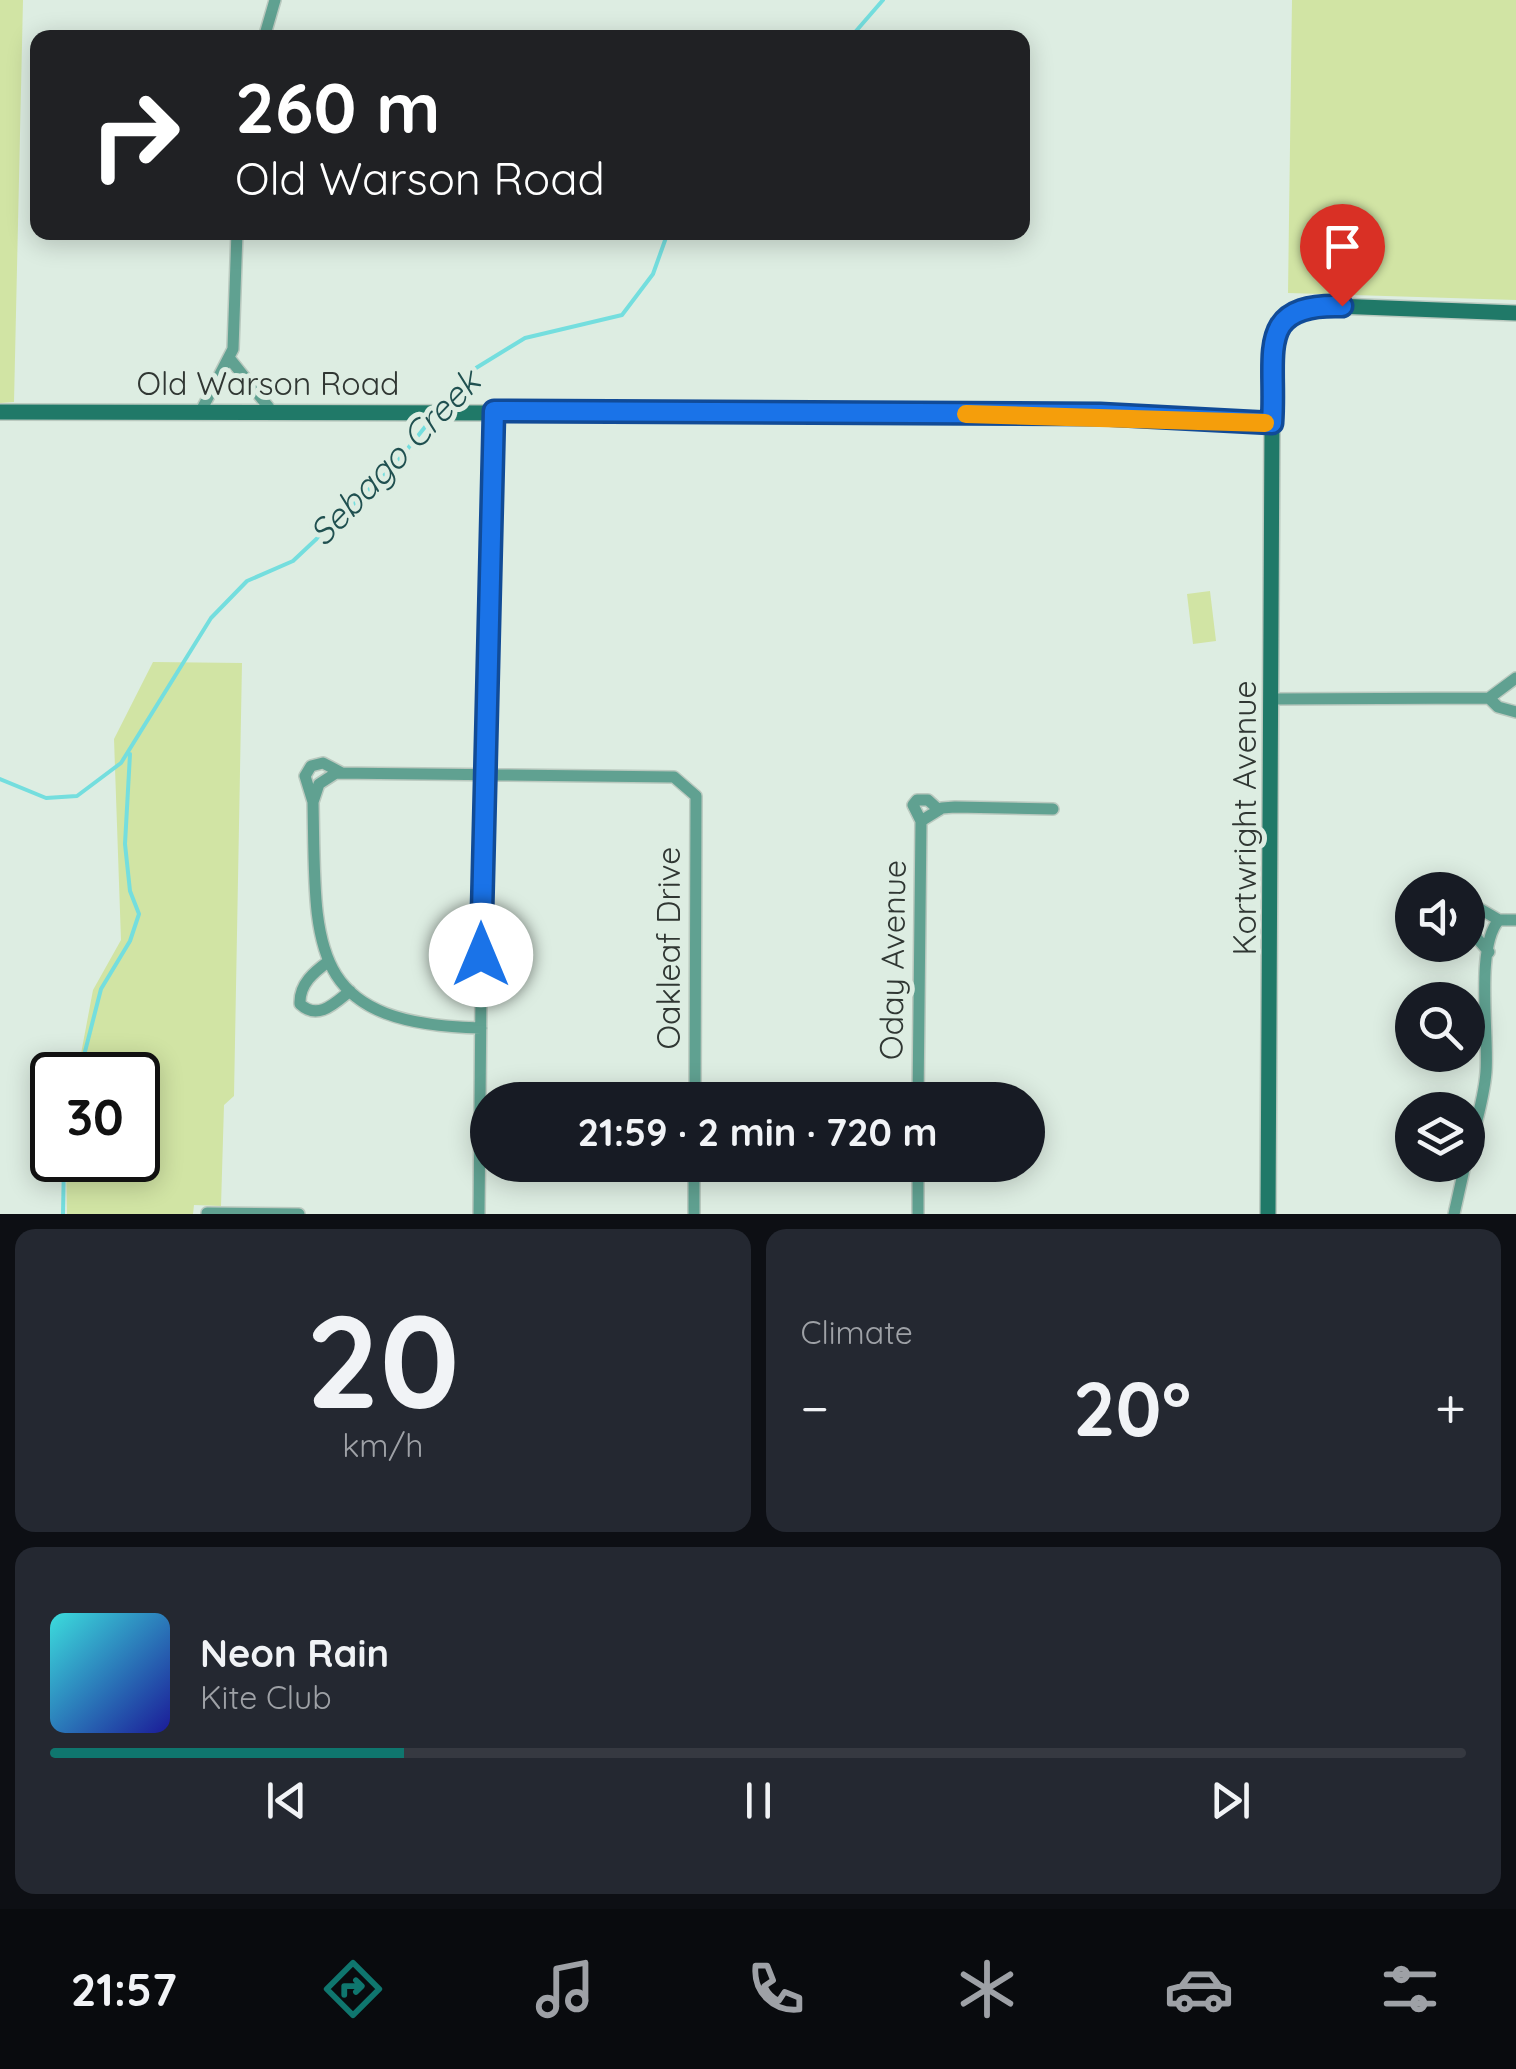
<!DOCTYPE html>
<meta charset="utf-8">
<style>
:root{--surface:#171b24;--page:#242831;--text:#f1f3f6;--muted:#9ea1a6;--line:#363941;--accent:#0f766e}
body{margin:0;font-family:Quicksand,sans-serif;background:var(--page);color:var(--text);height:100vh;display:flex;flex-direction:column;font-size:38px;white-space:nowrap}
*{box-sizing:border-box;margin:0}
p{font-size:32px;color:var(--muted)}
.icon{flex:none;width:55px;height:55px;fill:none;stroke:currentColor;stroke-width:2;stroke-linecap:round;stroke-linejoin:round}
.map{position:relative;height:1214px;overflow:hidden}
.side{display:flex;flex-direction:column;gap:15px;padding:15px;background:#0d0f14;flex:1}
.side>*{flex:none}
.banner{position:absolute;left:30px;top:30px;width:1000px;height:210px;border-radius:20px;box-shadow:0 5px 25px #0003;background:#202124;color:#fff;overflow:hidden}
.controls{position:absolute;left:1395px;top:872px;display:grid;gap:20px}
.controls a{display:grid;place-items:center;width:90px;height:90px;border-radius:50%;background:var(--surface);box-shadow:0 5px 25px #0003;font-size:50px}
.speed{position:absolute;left:30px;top:1052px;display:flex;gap:20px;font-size:50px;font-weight:700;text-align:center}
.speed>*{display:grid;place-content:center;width:130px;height:130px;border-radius:50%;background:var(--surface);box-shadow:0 5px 25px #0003;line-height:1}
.speed .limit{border:5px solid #111;border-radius:15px;background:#fff;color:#111}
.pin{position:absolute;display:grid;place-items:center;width:85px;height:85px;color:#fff;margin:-102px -42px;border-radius:50% 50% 50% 0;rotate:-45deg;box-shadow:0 0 10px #0007}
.pin .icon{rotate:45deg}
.me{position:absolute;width:110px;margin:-55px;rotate:0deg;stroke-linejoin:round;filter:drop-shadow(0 0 8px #0008)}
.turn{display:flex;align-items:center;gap:35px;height:210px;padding:0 40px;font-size:45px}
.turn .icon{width:130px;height:130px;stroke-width:2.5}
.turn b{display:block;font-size:70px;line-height:85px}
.big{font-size:75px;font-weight:700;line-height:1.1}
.side .widget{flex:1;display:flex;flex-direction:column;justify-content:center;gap:15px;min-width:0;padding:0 35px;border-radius:20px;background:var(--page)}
.side .dial{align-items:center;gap:0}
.dial b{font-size:130px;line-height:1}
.song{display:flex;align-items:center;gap:30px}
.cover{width:120px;height:120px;border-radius:15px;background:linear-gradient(135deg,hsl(180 70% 55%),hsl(240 70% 35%))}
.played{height:10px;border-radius:5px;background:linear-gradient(90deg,var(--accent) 25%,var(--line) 25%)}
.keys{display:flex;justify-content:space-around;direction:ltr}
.heat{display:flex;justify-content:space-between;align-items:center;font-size:55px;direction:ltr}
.side .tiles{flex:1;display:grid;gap:15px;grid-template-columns:1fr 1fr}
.widget:last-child{grid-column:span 2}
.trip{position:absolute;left:470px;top:1082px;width:575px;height:100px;border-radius:50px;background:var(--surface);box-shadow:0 5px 25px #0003;font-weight:700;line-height:100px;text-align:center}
.dock{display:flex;height:160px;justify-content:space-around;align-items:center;background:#090b0e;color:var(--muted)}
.dock .icon{width:70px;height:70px}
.dock .active{color:var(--accent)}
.dock b{font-size:45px;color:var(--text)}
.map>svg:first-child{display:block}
.green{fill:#d1e4a4}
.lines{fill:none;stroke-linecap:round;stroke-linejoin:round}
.stream{stroke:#74dede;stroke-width:4}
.street-casing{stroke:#bac9bf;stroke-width:14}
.secondary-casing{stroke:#bac9bf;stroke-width:18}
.street{stroke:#60a191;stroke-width:11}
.secondary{stroke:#207968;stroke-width:15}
.route-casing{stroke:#114b97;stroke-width:25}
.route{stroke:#1a73e8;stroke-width:18}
.slow{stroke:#f59e0b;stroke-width:18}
.labels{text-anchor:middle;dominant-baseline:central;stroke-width:10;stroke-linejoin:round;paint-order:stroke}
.street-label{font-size:32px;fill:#303733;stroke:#ddede2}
.water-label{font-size:35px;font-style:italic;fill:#205050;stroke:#ddede2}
</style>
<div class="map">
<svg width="1516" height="1214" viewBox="0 0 1516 1214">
<rect width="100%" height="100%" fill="#ddede2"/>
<!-- green -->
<path class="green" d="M0 0H23L14 402 0 403Z
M1292 0H1516V300L1288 293Z
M1210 591 1216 641 1193 644 1187 594Z
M153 662 242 663 234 1096 224 1105 221 1206 194 1205 193 1214H67L66 1160H138V1075H77L93 990 121 940 114 739Z"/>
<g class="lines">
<!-- stream -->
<path class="stream" d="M850 38 883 0
M439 409 476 368 525 338 622 315 653 274 668 232
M0 779 46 798 77 796 121 763 211 618 247 581 293 561 393 467 433 417
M79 1075 101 989 130 941 139 914 130 891 125 844 130 754
M63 1214 64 1160"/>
<defs>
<path id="street" d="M264 38 275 0
M230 359 270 409
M202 409 233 349 237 232
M1489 698 1498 707 1516 712
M1273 699 1489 698 1516 678
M313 802 305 776 311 766 323 763 342 773
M921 821 942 808 955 807 1053 809
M921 821 913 805 917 800H928L939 810
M1468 908 1475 906 1499 920
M1468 928 1489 952
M329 961C314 972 299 984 300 1004 318 1021 335 1003 350 991
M481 1028C305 1024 316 947 313 802L319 784 336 773 674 777 696 796 695 1100
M918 1100 921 821
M1468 1156C1474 1129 1484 1100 1486 1072 1489 1036 1475 946 1499 920H1516
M918 1165V1214
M207 1213 299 1214
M479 1214 483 772 494 411
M694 1214V1165
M1454 1214 1465 1165"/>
<path id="secondary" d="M0 412 1100 414 1272 423
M1268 1214 1272 423C1275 384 1261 315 1310 305L1516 313"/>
</defs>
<!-- street casing -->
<use href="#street" class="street-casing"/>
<!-- secondary casing -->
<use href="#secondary" class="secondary-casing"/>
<!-- street -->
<use href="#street" class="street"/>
<!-- secondary -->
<use href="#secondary" class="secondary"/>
</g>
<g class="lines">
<defs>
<path id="route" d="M481 955 494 411 1100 414 1272 423C1277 354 1253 303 1342 306"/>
</defs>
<!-- route casing -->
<use href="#route" class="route-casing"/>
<!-- route -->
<use href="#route" class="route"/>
<!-- slow -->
<path class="slow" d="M966 414 1265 423"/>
</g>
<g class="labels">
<!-- street labels -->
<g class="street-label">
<text x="268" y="383">Old Warson Road</text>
<text transform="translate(1244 818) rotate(-90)">Kortwright Avenue</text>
<text transform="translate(668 948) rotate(-90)">Oakleaf Drive</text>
<text transform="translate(892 960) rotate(-89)">Oday Avenue</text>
</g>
<!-- water labels -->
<g class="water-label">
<text transform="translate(394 457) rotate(-46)">Sebago Creek</text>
</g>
</g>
</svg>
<div class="controls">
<a><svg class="icon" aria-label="sound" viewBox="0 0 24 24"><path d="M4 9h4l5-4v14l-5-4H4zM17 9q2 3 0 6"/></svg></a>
<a><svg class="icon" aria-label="search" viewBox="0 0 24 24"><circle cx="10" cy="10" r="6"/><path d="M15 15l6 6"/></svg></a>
<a><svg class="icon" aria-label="layers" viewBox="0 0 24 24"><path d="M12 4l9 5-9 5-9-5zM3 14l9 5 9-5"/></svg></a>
</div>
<div class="speed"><div class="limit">30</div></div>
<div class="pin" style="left:1342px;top:306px;background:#d93025"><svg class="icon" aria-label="arrive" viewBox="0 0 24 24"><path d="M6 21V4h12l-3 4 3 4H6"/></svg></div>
<svg class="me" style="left:481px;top:955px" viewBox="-20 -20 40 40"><circle r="19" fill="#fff"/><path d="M0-13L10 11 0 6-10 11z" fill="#1a73e8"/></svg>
<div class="trip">21:59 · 2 min · 720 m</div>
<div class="banner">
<div class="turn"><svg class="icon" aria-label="right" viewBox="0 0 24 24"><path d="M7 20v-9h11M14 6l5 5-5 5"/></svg><div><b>260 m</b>Old Warson Road</div></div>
</div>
</div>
<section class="side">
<div class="tiles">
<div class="widget dial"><b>20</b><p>km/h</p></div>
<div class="widget"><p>Climate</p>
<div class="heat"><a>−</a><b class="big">20°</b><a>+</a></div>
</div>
<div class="widget">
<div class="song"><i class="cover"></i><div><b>Neon Rain</b><p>Kite Club</p></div></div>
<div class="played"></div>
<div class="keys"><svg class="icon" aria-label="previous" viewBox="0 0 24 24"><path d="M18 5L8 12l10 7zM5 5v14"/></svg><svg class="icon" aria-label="pause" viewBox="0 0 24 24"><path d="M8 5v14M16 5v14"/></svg><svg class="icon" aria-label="next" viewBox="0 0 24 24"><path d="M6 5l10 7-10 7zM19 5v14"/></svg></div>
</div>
</div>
</section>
<nav class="dock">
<b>21:57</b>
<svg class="icon active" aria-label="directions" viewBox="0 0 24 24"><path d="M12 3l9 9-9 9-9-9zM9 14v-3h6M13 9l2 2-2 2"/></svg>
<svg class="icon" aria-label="music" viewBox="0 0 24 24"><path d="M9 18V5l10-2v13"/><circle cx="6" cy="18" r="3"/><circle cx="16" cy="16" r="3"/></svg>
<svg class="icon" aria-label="phone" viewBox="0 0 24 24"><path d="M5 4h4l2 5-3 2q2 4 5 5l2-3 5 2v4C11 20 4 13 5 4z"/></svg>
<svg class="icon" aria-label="climate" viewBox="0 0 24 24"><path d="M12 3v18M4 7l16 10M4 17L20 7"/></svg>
<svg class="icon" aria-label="car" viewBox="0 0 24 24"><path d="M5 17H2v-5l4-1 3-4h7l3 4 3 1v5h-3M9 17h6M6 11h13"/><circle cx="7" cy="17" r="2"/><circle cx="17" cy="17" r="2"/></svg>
<svg class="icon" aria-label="filters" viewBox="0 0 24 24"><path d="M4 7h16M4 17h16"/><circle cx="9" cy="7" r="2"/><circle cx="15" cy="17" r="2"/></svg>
</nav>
